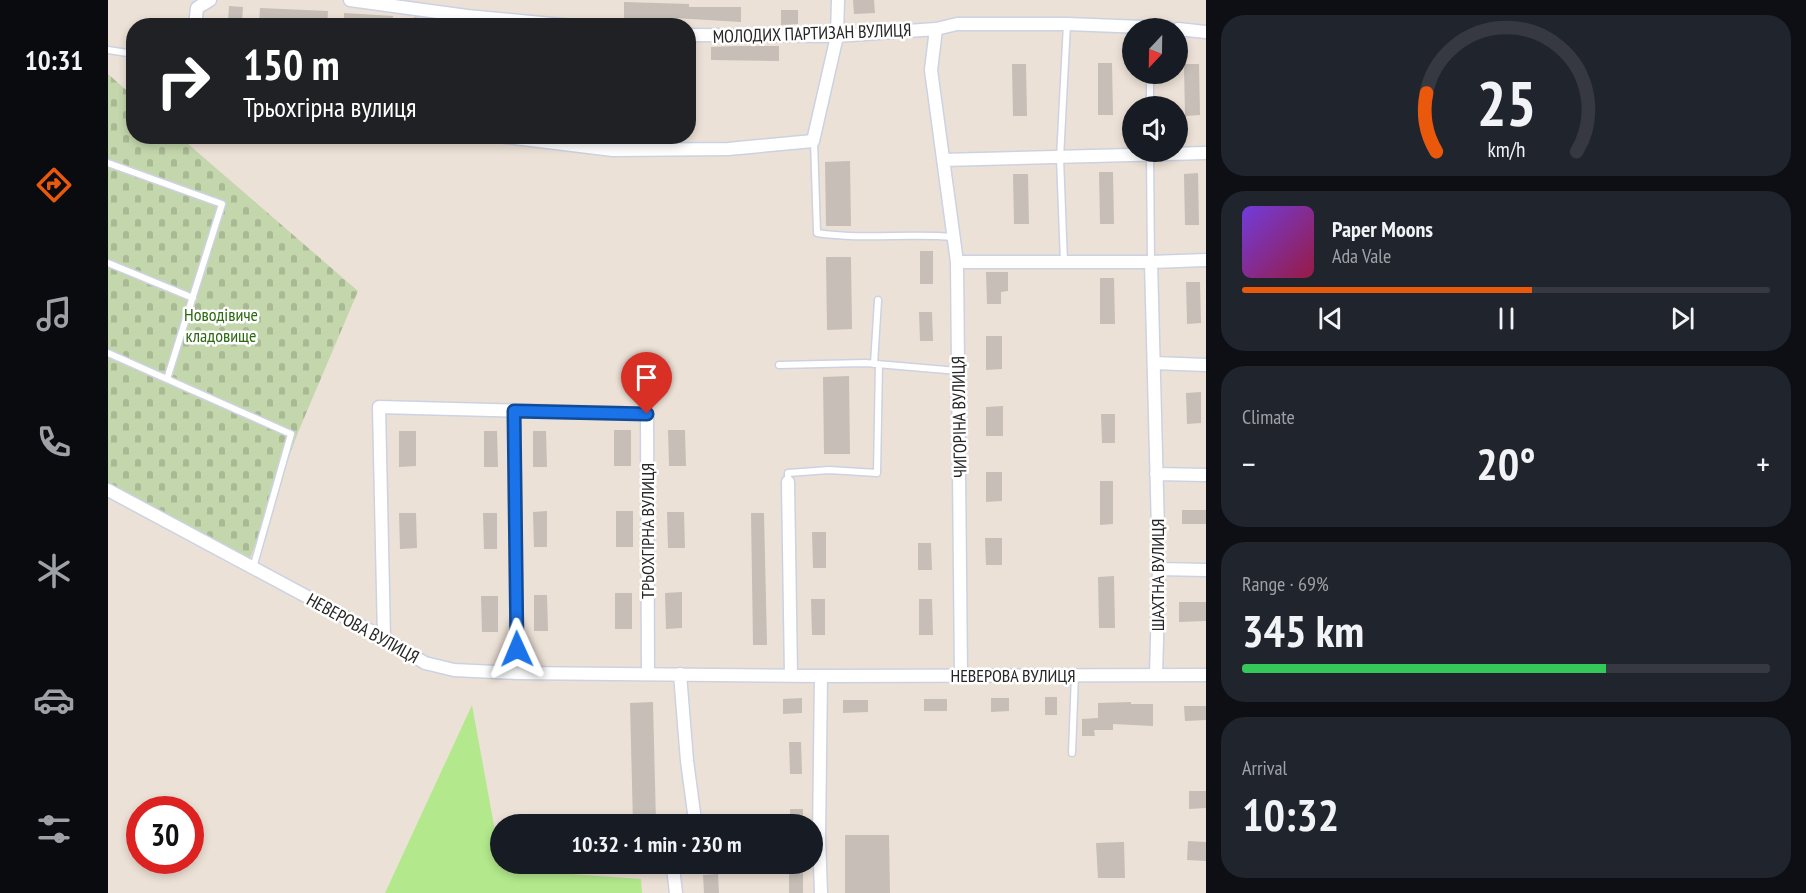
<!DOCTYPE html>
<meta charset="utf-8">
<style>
:root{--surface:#171b24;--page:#20242c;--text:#f1f3f6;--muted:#9ea1a6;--line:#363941;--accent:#ea580c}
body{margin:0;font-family:"PT Sans Narrow",sans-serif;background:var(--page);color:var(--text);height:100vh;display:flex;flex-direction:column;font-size:22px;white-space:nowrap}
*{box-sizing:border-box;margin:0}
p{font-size:20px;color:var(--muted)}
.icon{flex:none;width:33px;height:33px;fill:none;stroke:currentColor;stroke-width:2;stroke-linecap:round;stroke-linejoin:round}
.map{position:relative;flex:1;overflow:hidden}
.side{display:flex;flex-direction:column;gap:15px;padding:15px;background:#0d0f14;width:600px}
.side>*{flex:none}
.hud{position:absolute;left:18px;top:18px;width:570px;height:126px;border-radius:24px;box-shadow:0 3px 9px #0003;background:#202124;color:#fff;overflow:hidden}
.needle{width:39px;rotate:202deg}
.controls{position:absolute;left:1014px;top:18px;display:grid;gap:12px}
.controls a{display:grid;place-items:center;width:66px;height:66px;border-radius:50%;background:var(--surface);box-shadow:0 3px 9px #0003;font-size:30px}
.speed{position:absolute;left:18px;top:796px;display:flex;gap:12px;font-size:30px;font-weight:700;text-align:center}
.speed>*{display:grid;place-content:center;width:78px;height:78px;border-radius:50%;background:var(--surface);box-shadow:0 3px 9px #0003;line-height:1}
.speed .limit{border:9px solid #d22;background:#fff;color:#111}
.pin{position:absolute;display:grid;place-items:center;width:51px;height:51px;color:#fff;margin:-62px -26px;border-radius:50% 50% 50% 0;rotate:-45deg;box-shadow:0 0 6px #0007}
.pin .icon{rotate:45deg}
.me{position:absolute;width:66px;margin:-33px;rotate:359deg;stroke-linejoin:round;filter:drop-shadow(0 0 4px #0008)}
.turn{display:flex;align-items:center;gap:21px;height:126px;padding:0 18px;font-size:27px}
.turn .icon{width:78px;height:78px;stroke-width:2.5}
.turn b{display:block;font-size:42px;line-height:51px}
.big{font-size:45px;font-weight:800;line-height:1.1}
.side .card{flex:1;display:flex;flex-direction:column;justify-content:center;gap:9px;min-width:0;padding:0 21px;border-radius:24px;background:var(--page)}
.side .dial{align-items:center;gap:0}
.dial svg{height:156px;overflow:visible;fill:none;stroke:var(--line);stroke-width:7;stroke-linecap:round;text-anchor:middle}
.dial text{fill:var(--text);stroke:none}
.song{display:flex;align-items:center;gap:18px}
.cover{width:72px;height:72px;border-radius:9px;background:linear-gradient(135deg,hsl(260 70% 55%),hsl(340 70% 35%))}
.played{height:6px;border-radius:3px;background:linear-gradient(90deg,var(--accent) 55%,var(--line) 55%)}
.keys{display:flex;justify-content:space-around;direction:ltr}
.heat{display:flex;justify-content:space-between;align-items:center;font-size:33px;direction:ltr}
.charge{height:9px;border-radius:4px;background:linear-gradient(90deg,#34c759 69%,var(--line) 0)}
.trip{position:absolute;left:382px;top:814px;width:333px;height:60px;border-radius:30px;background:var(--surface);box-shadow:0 3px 9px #0003;font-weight:800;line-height:60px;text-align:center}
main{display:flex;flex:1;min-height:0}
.dock{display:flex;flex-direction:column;width:108px;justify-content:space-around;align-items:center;background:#090b0e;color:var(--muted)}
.dock .icon{width:42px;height:42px}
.dock .on{color:var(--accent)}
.dock b{font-size:27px;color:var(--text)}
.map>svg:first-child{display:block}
.grass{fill:#b3e98c}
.cemetery{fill:url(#cemetery-stones)}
.building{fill:#c6beb7}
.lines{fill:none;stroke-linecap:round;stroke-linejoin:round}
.service-casing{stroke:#ccd2e2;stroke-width:9}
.minor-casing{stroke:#ccd2e2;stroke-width:15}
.service{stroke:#fff;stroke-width:6}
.minor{stroke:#fff;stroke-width:12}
.route-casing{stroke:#114b97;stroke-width:15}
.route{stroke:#1a73e8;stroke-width:10}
.labels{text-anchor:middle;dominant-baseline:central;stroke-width:5;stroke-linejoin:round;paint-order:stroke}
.street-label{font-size:18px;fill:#272727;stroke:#fff}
.park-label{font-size:18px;fill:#2b6912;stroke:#fff}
</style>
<main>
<nav class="dock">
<b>10:31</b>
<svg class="icon on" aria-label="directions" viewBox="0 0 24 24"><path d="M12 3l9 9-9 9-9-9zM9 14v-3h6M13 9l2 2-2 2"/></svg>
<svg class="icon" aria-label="music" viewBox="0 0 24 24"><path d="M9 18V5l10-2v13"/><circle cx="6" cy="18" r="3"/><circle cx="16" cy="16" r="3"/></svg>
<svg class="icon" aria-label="phone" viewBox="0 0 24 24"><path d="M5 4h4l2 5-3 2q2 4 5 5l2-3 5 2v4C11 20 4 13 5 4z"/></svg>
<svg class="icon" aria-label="climate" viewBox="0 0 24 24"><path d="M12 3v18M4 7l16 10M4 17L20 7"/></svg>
<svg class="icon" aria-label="car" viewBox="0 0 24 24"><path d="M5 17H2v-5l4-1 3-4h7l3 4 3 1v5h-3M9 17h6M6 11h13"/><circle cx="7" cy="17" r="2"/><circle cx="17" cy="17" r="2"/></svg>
<svg class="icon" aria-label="filters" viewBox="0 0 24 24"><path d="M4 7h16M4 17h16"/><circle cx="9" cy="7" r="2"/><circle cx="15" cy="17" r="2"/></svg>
</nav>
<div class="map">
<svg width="1098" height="893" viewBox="0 0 1098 893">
<defs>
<pattern id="cemetery-stones" width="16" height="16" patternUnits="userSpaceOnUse" patternTransform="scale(1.5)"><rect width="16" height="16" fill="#c4d7ac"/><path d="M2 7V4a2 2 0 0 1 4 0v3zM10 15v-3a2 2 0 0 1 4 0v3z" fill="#a8b994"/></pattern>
</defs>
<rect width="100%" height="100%" fill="#ece1d6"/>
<!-- grass -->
<path class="grass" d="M364 705 394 869 533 879 534 893H277Z"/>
<!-- cemetery -->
<path class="cemetery" d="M0 74 25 96 26 136 72 137 250 291 191 430 141 561 0 484Z"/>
<!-- building -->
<path class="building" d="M745 0H766L767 13 746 14Z
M516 2 581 4V7H633V22L566 18H516Z
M121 6 135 7 134 22H120Z
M152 8 220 11 219 26 151 24Z
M673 10H690V24L673 25Z
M236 13 285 16 284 26H236Z
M306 17 340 22V26H305Z
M630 46H671V61L603 60V47Z
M990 63H1004L1005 115H990Z
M904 64H918L919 116H905Z
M1076 64H1091L1092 115 1077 116Z
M742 161 743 226H718L717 162Z
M991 172H1005L1006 224H992Z
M1090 173 1091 225H1077L1076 174Z
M905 174H920L921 224H906Z
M812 251H825V284H812Z
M718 257H743L744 329 719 330Z
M878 272H900V291L893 292V304H879Z
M992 278H1006L1007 324H992Z
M1078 282H1092L1093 323 1079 324Z
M811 312H824L825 341H812Z
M878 336H894V369L878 370Z
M741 376 742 454H716L715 377Z
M1093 392V423L1079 424 1078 393Z
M895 406V436H878V407Z
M993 414H1007V443H994Z
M506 430H523V466H506Z
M560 430H577L578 466H561Z
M291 431H308V466L291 467Z
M376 431H389L390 467H376Z
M425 431H438L439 467H425Z
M878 472H894V501L878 502Z
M992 481H1005V524L992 525Z
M1074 510H1098V524H1074Z
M439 511V547H426L425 512Z
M508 511H525V547H508Z
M559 512H576L577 548H560Z
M291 513H308L309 548 292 549Z
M375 513H389V549H376Z
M643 513H656L659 645H645Z
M704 532H718V568H705Z
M877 538H894V565H878Z
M810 543H823L824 570H810Z
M1006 576 1007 628H991L990 577Z
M574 592V628L558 629 557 593Z
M507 593H524V629H507Z
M426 595H439L440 631H426Z
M373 596H390V632H374Z
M703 599H717V635H704Z
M811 599H824L825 635H811Z
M1071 602H1098V621L1071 622Z
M937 697H949V715H937Z
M694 698V713L675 714V699Z
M883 698H901V711L883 712Z
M816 699H839V711H816Z
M735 700H760V712L735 713Z
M545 702 548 823 525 824 522 703Z
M1023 702V704H1045V726L1005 724V730H986L987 736H974V719L990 718V703Z
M1076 706H1098V720L1077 721Z
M681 742H693L694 774H682Z
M1081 791H1098V808L1081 809Z
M682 809H695V825H682Z
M737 835H781L782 893H737Z
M1080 841 1098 842V861L1079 860Z
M1016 842 1017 878H990L988 843Z
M695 866V893H681V867Z
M610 874 611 893H596L595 875Z"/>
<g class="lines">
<defs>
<path id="service" d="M0 50 26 54
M1042 74V106
M706 141 709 233C756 240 799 233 846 237
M1042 152 1043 262
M0 163 114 204 59 379
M956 262 952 158 959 24
M0 263 85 298
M0 353 183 434 145 568
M766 364 770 300
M671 365 757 363 850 371
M680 482V473L721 470 769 473 771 364
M964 753 967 675"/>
<path id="minor" d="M242 0 359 16 465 26
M87 26 89 8 102 0
M828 29 823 70 849 262 853 675
M1070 29 1098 32
M580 35 729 36 828 29 849 24H959L1061 28
M390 136 505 150 620 149 705 141 729 36 730 0
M835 160 1098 153
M849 262H1043L1098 260
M1043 262 1051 569 1048 675
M1046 363 1098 365
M406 411 409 673
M1048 474 1098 475
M680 482 683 675
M0 490 276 638 317 663 346 670 409 673 713 676 1098 675
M1051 569 1098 570
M276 638 271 407 539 414 540 674
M572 674 579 761 587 820 585 825
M713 676 711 838 713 893
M567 864 565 868 568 893"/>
</defs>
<!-- service casing -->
<use href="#service" class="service-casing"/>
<!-- minor casing -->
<use href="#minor" class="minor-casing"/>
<!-- service -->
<use href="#service" class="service"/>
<!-- minor -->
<use href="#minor" class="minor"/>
</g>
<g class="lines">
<defs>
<path id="route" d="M409 649 406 411 539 414"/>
</defs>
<!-- route casing -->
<use href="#route" class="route-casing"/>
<!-- route -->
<use href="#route" class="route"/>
</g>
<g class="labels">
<!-- street labels -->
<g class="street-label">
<text transform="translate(704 33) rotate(-2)">МОЛОДИХ ПАРТИЗАН ВУЛИЦЯ</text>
<text transform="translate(851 417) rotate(-91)">ЧИГОРІНА ВУЛИЦЯ</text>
<text transform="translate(539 531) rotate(-90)">ТРЬОХГІРНА ВУЛИЦЯ</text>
<text transform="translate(1049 575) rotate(-90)">ШАХТНА ВУЛИЦЯ</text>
<text transform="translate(255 628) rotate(29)">НЕВЕРОВА ВУЛИЦЯ</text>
<text x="905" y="675">НЕВЕРОВА ВУЛИЦЯ</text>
</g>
<!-- park labels -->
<g class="park-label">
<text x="113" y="314">Новодівиче<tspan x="113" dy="21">кладовище</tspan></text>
</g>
</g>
</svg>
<div class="controls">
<a><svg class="needle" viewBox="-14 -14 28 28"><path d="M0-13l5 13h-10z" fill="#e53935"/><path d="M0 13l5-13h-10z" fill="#9ea1a6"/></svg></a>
<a><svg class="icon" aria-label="sound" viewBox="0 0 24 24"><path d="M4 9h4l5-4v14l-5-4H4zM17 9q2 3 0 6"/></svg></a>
</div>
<div class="speed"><div class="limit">30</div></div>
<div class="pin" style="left:539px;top:414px;background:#d93025"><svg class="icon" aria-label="arrive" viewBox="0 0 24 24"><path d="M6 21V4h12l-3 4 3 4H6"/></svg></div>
<svg class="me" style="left:409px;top:649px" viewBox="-20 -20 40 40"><path d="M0-17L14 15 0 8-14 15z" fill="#1a73e8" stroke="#fff" stroke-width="4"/></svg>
<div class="trip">10:32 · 1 min · 230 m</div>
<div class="hud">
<div class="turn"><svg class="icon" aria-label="right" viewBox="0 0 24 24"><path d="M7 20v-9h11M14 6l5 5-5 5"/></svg><div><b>150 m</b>Трьохгірна вулиця</div></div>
</div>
</div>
<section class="side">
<div class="card dial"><svg viewBox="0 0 100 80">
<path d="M14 69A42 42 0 1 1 86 69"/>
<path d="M14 69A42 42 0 0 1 9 39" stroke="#ea580c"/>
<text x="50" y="56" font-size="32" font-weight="700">25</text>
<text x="50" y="72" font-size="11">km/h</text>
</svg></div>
<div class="card">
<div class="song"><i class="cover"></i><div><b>Paper Moons</b><p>Ada Vale</p></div></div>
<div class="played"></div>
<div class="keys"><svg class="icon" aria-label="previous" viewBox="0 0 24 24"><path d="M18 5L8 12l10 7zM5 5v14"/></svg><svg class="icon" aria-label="pause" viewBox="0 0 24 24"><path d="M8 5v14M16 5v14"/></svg><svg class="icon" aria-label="next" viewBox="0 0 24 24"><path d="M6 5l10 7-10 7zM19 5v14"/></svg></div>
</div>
<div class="card"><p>Climate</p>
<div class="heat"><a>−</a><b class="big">20°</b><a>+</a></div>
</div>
<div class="card"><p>Range · 69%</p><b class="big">345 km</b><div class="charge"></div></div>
<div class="card"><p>Arrival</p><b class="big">10:32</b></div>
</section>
</main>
